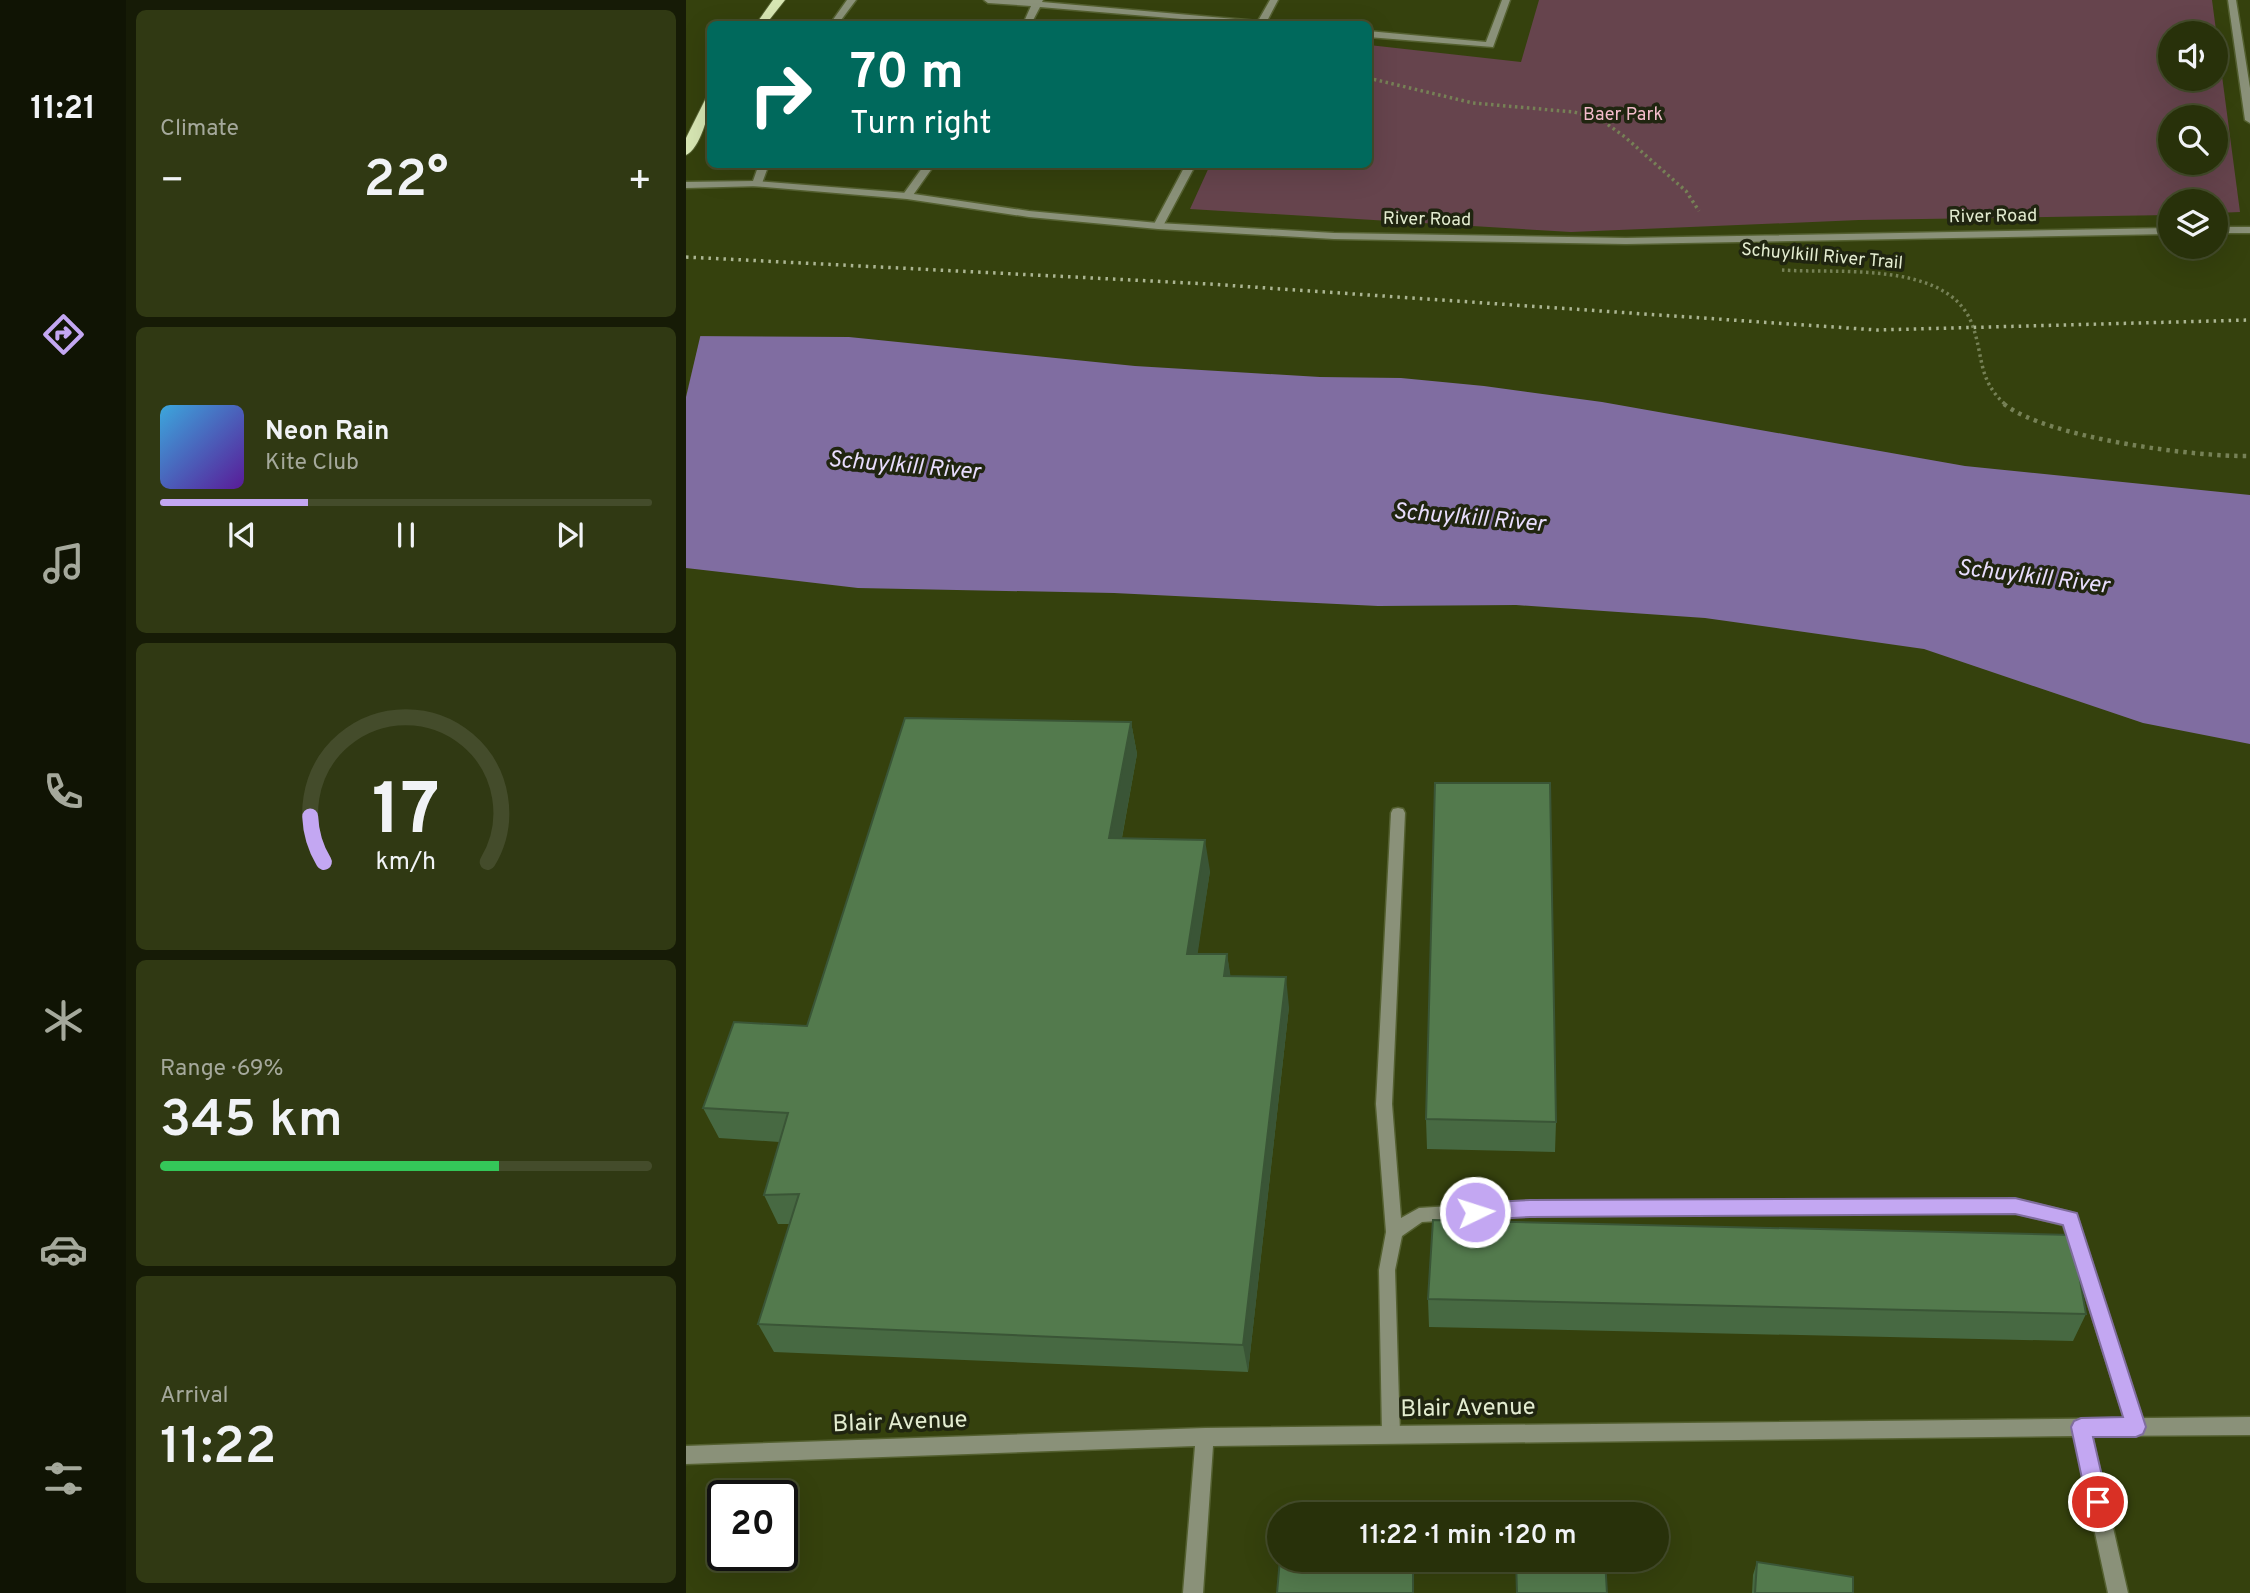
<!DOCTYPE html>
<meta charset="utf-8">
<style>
:root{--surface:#28310a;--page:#303913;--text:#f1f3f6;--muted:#a5a99c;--line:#444c2b;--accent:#c3a7f2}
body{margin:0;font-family:Overpass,sans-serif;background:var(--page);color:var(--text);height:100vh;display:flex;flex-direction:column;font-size:26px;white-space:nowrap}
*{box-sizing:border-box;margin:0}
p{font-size:23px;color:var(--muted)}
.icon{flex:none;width:38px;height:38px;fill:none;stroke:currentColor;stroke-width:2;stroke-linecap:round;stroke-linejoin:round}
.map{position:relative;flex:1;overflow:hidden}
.side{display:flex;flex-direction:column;gap:10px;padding:10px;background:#161b06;width:560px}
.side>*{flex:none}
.top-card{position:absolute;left:21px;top:21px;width:665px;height:147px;border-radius:10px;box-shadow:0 7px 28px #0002,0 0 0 2px var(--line);background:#00695c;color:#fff;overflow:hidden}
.buttons{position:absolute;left:1472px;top:21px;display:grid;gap:14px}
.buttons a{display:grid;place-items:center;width:70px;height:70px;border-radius:50%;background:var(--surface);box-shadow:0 7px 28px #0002,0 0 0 2px var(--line);font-size:35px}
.speed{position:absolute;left:21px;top:1480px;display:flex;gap:14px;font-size:35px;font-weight:700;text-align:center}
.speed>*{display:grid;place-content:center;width:91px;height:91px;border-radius:50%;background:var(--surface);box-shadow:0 7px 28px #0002,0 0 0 2px var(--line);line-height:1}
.speed .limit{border:4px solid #111;border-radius:10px;background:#fff;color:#111}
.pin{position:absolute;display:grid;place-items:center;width:60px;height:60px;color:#fff;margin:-30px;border:4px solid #fff;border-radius:50%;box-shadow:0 2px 7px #0007}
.me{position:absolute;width:77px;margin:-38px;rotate:86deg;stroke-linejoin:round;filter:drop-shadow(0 0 5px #0008)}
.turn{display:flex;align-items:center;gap:24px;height:147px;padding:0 28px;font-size:32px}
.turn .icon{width:91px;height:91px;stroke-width:2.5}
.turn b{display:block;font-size:49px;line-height:60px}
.big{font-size:52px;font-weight:600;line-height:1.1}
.side .tile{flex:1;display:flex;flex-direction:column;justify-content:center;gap:10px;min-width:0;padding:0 24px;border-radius:10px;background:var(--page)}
.side .dial{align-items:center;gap:0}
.dial svg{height:182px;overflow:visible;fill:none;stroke:var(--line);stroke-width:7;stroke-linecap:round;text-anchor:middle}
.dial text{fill:var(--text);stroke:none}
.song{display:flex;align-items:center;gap:21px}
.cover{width:84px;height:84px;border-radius:10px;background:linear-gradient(135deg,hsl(200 70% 55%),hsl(270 70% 35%))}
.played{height:7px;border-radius:4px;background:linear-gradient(90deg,var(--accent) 30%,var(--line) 30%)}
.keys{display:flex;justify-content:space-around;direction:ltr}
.heat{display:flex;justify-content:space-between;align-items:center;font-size:38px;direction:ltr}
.charge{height:10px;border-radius:5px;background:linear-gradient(90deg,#34c759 69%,var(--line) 0)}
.trip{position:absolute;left:581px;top:1502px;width:402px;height:70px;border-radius:35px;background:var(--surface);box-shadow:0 7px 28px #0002,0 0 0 2px var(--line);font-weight:600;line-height:70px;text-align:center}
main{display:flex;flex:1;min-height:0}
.tabs{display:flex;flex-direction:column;width:126px;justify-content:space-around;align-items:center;background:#101404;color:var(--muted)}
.tabs .icon{width:49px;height:49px}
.tabs .selected{color:var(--accent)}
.tabs b{font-size:32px;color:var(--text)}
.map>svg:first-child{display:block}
.green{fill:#66444d;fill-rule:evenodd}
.water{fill:#806da1}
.pier{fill:#35410d}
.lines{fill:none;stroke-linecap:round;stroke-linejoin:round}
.lane-casing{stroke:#546030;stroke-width:3}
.street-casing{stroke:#546030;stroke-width:3}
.primary-casing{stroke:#546030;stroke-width:2}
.path-far1{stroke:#768156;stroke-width:3.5;stroke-dasharray:2.5 3.5;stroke-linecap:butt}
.path{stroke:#768156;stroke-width:4.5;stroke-dasharray:3.5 5;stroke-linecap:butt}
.lane{fill:#8a9179;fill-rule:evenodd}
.street{fill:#8a9179;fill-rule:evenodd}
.primary{fill:#d7e6b3;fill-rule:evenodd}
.rail{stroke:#abb592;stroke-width:3.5;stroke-dasharray:2.5 5;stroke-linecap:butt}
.wall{fill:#476942}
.shaded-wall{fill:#3a5536}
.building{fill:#537a4d;stroke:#3a5536;stroke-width:2}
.route{fill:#c3a7f2;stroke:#7f6d9d;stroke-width:2}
.labels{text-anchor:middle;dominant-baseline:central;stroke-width:7;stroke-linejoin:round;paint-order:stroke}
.far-park-label{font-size:18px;fill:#f4bccb;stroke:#202510}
.far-street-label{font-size:18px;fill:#e3ecd0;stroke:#202510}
.water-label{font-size:23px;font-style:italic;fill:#e8ddfd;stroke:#202510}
.near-street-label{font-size:24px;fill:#e3ecd0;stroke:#202510}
</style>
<main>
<nav class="tabs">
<b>11:21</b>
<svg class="icon selected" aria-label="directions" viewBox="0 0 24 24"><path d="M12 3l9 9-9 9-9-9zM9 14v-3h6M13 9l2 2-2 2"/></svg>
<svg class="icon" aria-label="music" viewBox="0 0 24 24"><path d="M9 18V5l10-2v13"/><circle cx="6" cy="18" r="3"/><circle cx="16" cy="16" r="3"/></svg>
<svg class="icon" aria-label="phone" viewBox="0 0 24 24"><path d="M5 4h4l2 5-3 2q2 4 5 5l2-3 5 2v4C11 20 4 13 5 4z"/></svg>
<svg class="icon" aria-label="climate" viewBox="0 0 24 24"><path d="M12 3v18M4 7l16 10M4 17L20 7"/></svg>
<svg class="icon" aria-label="car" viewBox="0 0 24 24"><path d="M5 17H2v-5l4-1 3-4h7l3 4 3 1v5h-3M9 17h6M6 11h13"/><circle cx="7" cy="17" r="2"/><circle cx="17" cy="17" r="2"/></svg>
<svg class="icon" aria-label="filters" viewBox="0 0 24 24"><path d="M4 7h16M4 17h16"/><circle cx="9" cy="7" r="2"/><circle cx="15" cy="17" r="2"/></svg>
</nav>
<section class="side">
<div class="tile"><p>Climate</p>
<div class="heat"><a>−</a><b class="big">22°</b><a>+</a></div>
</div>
<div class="tile">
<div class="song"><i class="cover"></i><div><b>Neon Rain</b><p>Kite Club</p></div></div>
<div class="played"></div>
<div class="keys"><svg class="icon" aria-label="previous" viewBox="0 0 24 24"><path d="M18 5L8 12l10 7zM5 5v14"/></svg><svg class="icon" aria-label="pause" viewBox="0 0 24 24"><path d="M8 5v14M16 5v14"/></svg><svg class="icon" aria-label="next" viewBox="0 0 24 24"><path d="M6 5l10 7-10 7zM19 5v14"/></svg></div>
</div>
<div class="tile dial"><svg viewBox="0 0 100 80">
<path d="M14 69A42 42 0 1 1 86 69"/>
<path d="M14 69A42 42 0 0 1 8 49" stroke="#c3a7f2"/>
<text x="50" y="56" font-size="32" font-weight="700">17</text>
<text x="50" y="72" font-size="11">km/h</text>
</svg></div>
<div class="tile"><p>Range · 69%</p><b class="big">345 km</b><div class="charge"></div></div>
<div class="tile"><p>Arrival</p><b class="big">11:22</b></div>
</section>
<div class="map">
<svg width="1564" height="1593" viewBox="0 0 1564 1593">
<rect width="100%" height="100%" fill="#35410d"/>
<!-- green -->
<path class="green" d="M853 0H1526L1554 212 1530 213V201H1484V215L1173 220 885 232 504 209 524 165 682 164 683 45 835 62ZM1530 33V79H1484V33ZM1530 117V163H1484V117Z"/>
<!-- water -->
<path class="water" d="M0 336 163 337 449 366 634 377 715 378 798 386 916 402 1279 466 1564 495V744L1457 723 1238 649 1019 618 830 605 692 606 428 593 172 588 0 568Z"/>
<!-- pier -->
<path class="pier" d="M0 333H15L0 397Z"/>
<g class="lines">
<defs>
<path id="lane" d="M71 181 221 193 343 211 472 223 648 233 940 238 1484 228V234L940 244 648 239 472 229 343 217 221 199 67 186 66 184Z
M1530 227H1564V233H1530Z
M712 808 717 809 719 813 706 1104 715 1218 733 1208 844 1201 1329 1199 1384 1212 1390 1214 1392 1219 1459 1427 1456 1433 1450 1436 1444 1433 1441 1427 1377 1225 1329 1213 844 1215 736 1222 716 1236 709 1270 714 1434 711 1440 705 1443 699 1440 696 1434 693 1270 700 1232 690 1104 705 813 707 809Z"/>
<path id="street" d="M161 0H170L152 24H144Z
M298 0H357L356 2 572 21 584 0H592L581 21 585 24H555L354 7 345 24H337L345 6 302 3Z
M816 0H824L807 47 682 37V31L800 42Z
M1542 0H1550L1564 88V123L1559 120Z
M73 164H83L75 186 0 188V182L67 181Z
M239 164H249L225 198H217L216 196Z
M500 164H510L477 226 476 228H468L467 226Z
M1564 1417V1435L1406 1436 1442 1593H1422L1388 1436 527 1446 517 1593H497L509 1446 0 1464V1446L519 1428Z"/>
<path id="primary" d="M87 0H99L80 24H70Z
M20 98H24C24 112 14 149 0 155V138Z"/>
</defs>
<!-- lane casing -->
<use href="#lane" class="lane-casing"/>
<!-- street casing -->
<use href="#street" class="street-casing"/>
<!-- primary casing -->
<use href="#primary" class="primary-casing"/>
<!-- path-far1 -->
<path class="path-far1" d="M682 78 787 103 888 112 914 119 939 137 1000 191 1013 211
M1096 270C1151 274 1262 260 1286 324 1298 356 1291 380 1320 405"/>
<!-- path -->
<path class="path" d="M1318 404C1361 438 1508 457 1564 456"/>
<!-- lane -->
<use href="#lane" class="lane"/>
<!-- street -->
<use href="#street" class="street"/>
<!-- primary -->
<use href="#primary" class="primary"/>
<!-- rail -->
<path class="rail" d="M0 257 523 284 1191 330 1564 320"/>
</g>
<!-- wall -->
<path class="wall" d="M445 722 451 754 436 838 524 871 511 954H541L544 976 603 1007 562 1372 88 1352 72 1324 104 1224H92L78 1195 93 1142 33 1138 17 1108 121 1026Z
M740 1119 870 1122 869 1152 741 1149Z
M742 1299 1400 1314 1387 1341 743 1327Z
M1071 1562 1167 1593H1066L1067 1575Z"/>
<!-- shaded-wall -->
<path class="shaded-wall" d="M445 722 451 754 430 870 423 838Z
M519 840 524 871 507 985 501 954Z
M541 954 546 985 538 976Z
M600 977 603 1007 562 1372 557 1345Z"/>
<!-- building -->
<path class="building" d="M219 718 445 722 423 838 519 840 501 954H541L538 976 600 977 557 1345 72 1324 113 1194 78 1195 102 1113 17 1108 48 1022 121 1026Z
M749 783H864L870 1122 740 1119Z
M747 1220 1386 1235 1400 1314 742 1299Z
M594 1559H727V1593H591Z
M830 1559H919L921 1593H831Z
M1071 1562 1167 1577V1593H1069Z"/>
<!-- route -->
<path class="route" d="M1329 1198 1391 1213 1460 1427 1457 1434 1450 1437H1407L1422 1502 1419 1510 1412 1513 1404 1510 1401 1502 1385 1427 1388 1421 1395 1418 1437 1417 1377 1225 1329 1214 844 1217 789 1220 782 1217 779 1212 782 1206 789 1203 844 1200Z"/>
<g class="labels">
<!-- far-park labels -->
<g class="far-park-label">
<text x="937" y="115">Baer Park</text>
</g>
<!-- far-street labels -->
<g class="far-street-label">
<text transform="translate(1307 217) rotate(-1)">River Road</text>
<text transform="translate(741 220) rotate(1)">River Road</text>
<text transform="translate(1136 257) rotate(5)">Schuylkill River Trail</text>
</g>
<!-- water labels -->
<g class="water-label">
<text transform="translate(218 467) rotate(5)">Schuylkill River</text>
<text transform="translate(783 519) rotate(5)">Schuylkill River</text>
<text transform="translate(1347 578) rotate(7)">Schuylkill River</text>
</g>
<!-- near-street labels -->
<g class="near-street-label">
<text transform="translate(782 1409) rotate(-1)">Blair Avenue</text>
<text transform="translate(214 1423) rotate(-2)">Blair Avenue</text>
</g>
</g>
</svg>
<div class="buttons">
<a><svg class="icon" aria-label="sound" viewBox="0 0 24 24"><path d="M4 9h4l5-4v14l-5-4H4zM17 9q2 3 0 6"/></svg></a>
<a><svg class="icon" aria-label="search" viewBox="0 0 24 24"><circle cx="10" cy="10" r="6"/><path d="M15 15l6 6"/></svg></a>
<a><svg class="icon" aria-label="layers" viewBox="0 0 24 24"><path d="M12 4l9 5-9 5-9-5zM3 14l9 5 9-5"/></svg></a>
</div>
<div class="speed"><div class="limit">20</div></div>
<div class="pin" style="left:1412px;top:1502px;background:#d93025"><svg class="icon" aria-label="arrive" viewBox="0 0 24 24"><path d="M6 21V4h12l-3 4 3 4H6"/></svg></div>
<svg class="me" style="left:789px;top:1212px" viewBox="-20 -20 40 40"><circle r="17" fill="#c3a7f2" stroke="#fff" stroke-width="3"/><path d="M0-11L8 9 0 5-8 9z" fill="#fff"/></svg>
<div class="trip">11:22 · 1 min · 120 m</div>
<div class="top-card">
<div class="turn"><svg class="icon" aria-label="right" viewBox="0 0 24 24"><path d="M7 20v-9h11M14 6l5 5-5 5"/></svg><div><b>70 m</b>Turn right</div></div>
</div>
</div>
</main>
